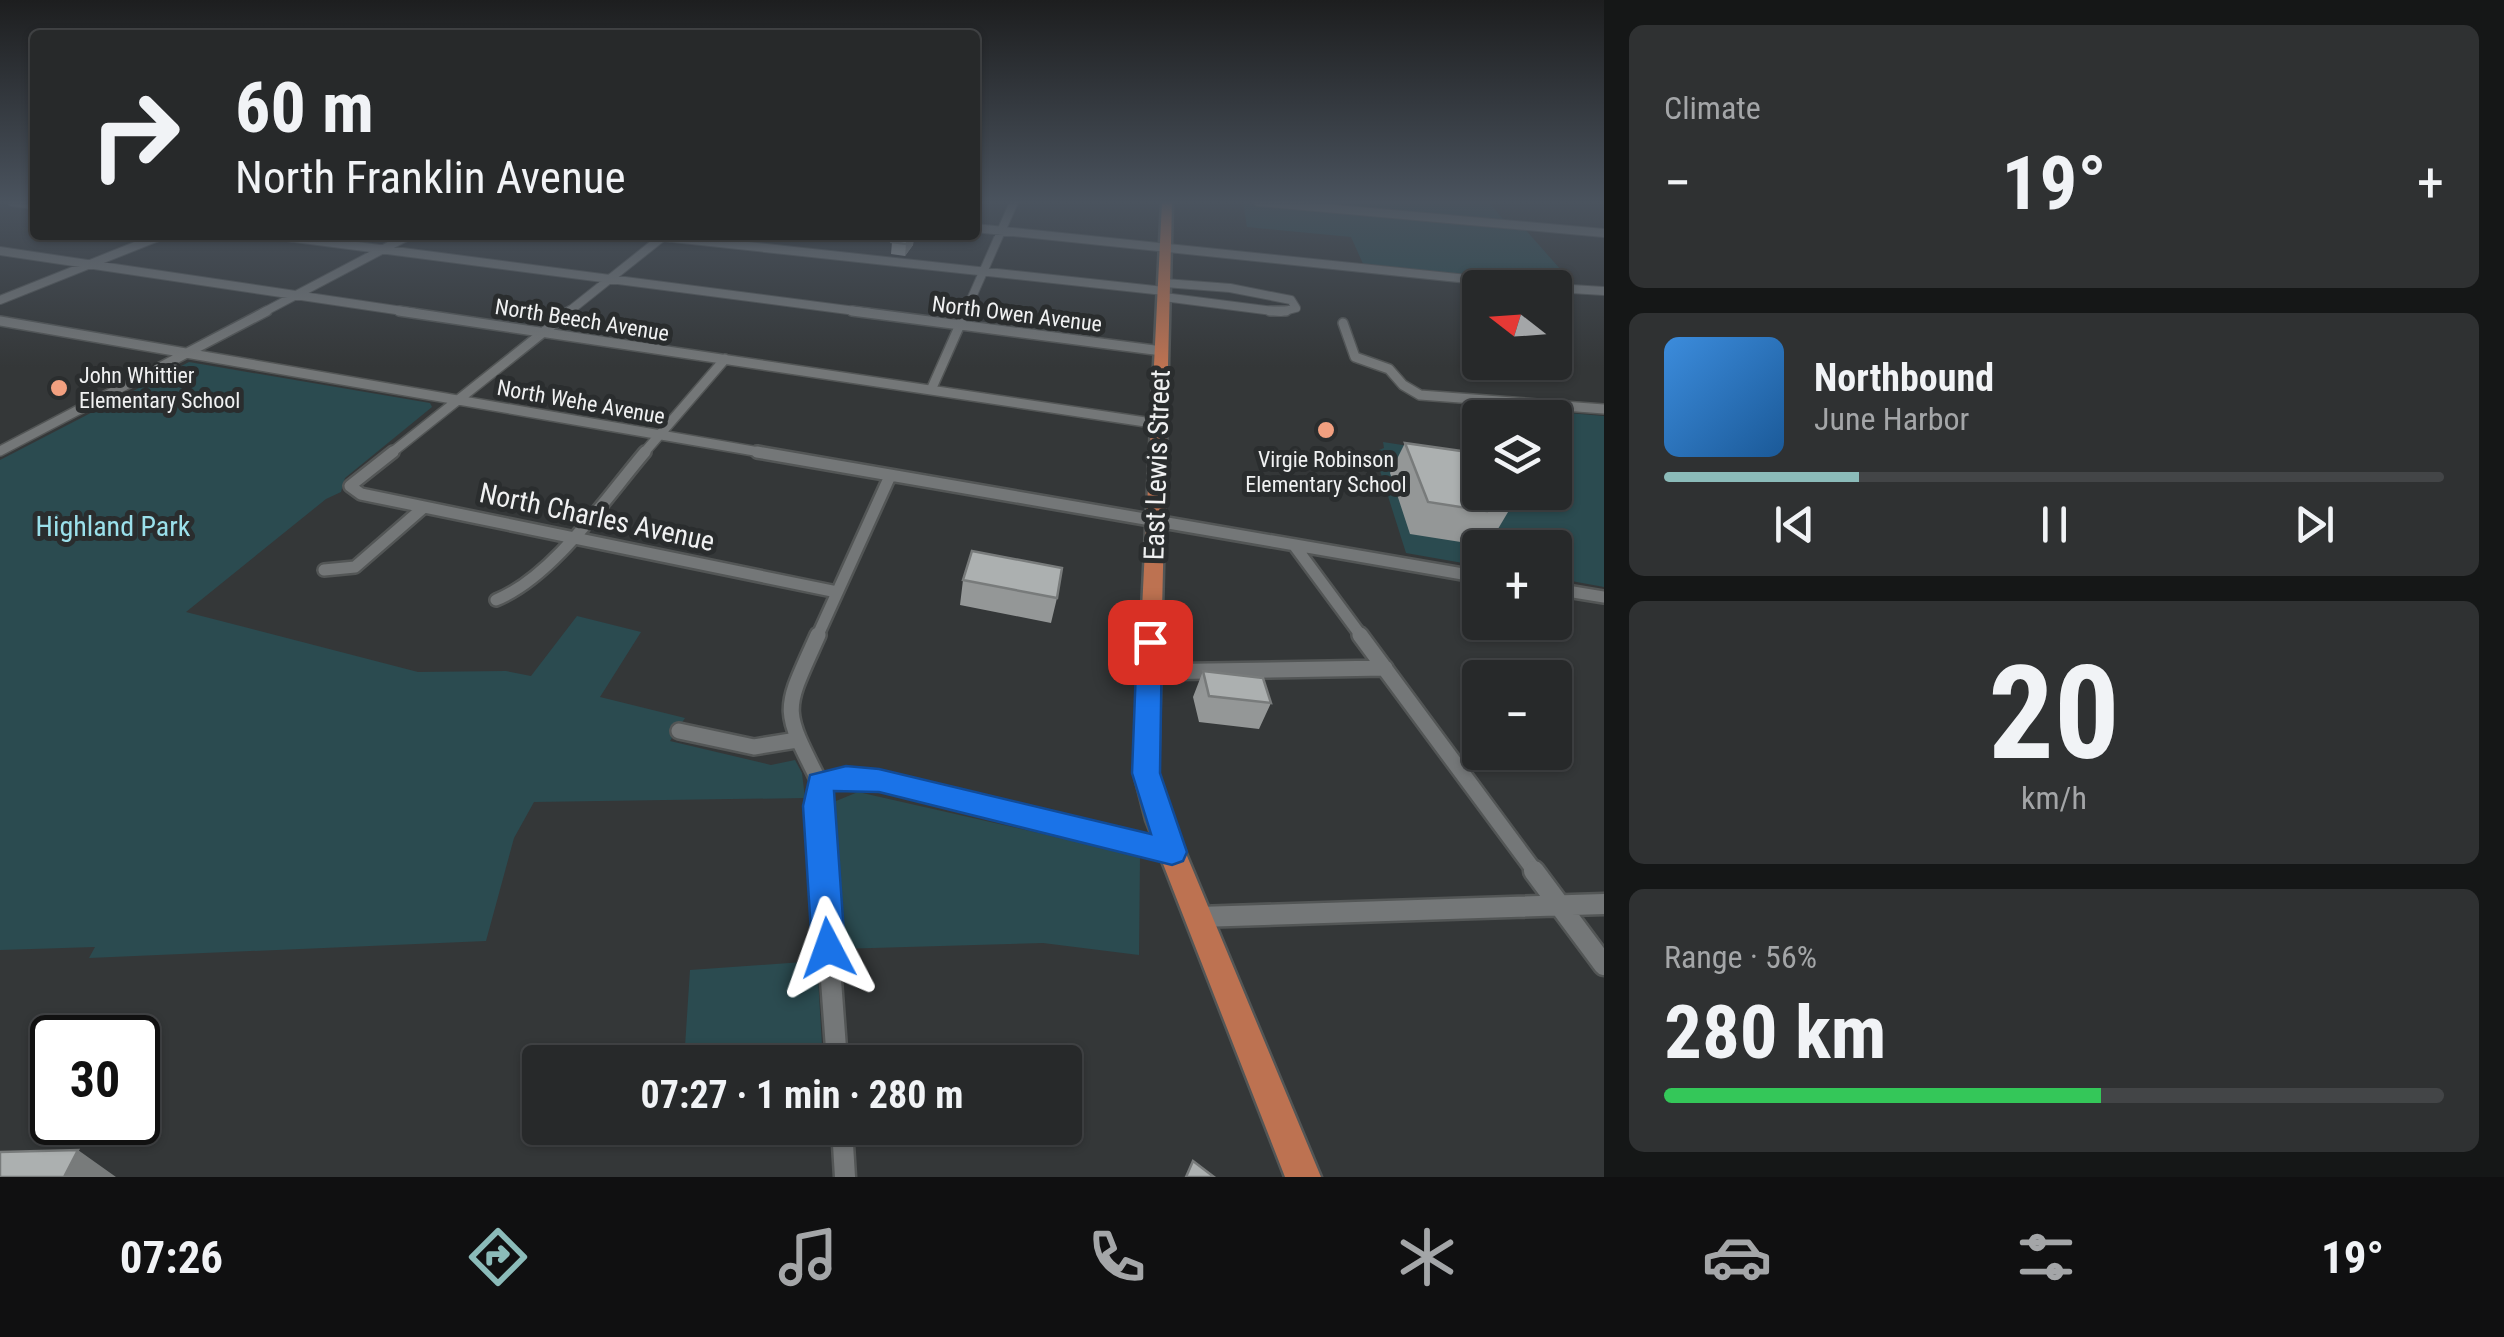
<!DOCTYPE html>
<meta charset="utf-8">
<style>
:root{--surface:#27292a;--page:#2f3132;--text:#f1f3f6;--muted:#a4a6a8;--line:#434547;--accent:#8bbbb9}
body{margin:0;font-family:"Roboto Condensed",sans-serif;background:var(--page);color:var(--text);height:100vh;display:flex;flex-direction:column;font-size:38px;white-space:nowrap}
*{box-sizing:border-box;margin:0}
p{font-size:32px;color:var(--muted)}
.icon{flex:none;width:55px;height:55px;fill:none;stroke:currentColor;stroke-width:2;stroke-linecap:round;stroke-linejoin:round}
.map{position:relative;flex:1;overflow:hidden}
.side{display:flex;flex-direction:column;gap:25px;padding:25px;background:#151717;width:900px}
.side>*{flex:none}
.top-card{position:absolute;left:30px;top:30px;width:950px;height:210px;border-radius:10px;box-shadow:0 2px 8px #0004,0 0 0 2px var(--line);background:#27292a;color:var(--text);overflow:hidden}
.needle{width:65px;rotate:287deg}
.buttons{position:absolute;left:1462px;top:270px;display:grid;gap:20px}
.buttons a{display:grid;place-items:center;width:110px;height:110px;border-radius:10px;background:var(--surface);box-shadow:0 2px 8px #0004,0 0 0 2px var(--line);font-size:50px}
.speed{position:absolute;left:30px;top:1015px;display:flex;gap:20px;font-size:50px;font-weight:700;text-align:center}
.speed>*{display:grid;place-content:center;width:130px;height:130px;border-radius:50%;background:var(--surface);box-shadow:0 2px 8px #0004,0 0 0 2px var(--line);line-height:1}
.speed .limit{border:5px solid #111;border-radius:15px;background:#fff;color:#111}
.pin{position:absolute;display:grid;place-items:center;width:85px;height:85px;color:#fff;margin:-42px;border-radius:20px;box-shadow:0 5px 15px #0006}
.me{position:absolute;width:110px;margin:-55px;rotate:356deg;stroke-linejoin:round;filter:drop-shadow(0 0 8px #0008)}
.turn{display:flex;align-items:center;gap:35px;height:210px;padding:0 40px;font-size:45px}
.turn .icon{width:130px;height:130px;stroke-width:2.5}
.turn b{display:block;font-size:70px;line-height:85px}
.big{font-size:75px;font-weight:700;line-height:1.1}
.side .widget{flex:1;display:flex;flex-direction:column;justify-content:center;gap:15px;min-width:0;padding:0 35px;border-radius:15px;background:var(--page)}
.side .dial{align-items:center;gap:0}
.dial b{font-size:130px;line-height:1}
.song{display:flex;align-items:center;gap:30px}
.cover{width:120px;height:120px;border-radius:15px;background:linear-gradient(135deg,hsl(210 70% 55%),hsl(210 70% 35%))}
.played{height:10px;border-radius:5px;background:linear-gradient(90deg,var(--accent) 25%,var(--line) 25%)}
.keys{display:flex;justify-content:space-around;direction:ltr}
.heat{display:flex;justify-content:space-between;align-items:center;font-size:55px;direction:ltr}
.charge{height:15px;border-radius:8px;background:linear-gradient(90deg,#34c759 56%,var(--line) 0)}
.trip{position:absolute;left:522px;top:1045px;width:560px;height:100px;border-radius:10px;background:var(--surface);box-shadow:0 2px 8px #0004,0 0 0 2px var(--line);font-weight:700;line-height:100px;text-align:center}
.dock{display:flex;height:160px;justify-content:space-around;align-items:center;background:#101011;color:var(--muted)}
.dock .icon{width:70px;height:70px}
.dock .active{color:var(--accent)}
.dock b{font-size:45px;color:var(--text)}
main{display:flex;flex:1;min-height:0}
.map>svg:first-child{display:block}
.green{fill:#2b4b50}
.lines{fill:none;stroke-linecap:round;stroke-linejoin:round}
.minor-far4-casing{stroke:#535656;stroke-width:10}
.minor-far3-casing{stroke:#535656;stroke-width:12}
.minor-far2-casing{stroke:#535656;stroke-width:16}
.minor-far1-casing{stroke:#535656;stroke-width:20}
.minor-casing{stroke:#535656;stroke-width:25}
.primary-casing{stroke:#535656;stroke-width:5}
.minor-far4{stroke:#747778;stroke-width:8}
.minor-far3{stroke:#747778;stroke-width:9}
.minor-far2{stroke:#747778;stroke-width:11}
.minor-far1{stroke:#747778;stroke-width:15}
.minor{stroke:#747778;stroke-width:20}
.primary{fill:#bd7251;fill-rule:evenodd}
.wall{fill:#949797}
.shaded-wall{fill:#787b7b}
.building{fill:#acb0b0;stroke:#787b7b;stroke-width:2.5}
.route{fill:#1a73e8;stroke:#114b97;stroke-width:2.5}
.poi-dot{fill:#f2a080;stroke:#2a2d2e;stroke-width:4}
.labels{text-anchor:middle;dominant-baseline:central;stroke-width:10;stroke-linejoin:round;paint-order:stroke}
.far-street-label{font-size:22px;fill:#f0f1f2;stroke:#2a2d2e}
.far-poi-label{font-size:22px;fill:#f0f1f2;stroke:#2a2d2e;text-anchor:start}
.street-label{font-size:28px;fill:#f0f1f2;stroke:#2a2d2e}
.park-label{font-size:28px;fill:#9be0eb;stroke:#2a2d2e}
</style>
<main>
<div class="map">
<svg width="1604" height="1177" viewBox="0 0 1604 1177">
<rect width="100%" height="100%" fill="#343738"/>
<!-- green -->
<path class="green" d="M1243 202 1524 228 1576 287 1364 266 1351 237 1247 227Z
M1318 202H1489L1506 223 1320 206Z
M189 362 430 403 432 407 345 478 341 492 326 499 186 612 418 672 506 671 531 676 577 616 641 632 600 697 685 718 670 741 771 765 795 760 802 773 805 798 534 802 514 838 486 941 89 958 95 947 0 950V460Z
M1487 406 1604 416V587L1555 578V548H1480V566L1406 553 1374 452 1384 448 1383 442 1480 457V492H1555V418L1493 417Z
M858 792 1140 856 1139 955 1043 943 838 949 829 816 836 801Z
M817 961 823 1062H684L690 970Z"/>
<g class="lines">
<defs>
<path id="minor-far4" d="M12 202 35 205
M1258 202 1604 233
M975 228 1554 288
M272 235 871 313
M645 235 1164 291
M0 251 416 313
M1555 288 1604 291
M1164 297 1281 312 1296 308 1291 300 1230 288 1165 283
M0 300 163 235
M262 313 410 235
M567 313 665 235
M965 313 1014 202"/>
<path id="minor-far3" d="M399 311 1159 424
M852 311 1162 351
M1270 311H1286
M0 321 771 454
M1343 323 1355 357 1389 369 1403 385 1420 395 1604 409
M931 390 966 311
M0 451 267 311
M390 454 570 311
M643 454 725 359"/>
<path id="minor-far2" d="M393 452 350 486 361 494 837 592
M757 452 1480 577
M1294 545 1362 637
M324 570 355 567 424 507
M1555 589 1604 597
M496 600C553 577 605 499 645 452
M817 637 890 476"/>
<path id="minor-far1" d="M818 635C783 713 781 706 820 783
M1360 635 1536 873
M1148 672 1385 668
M679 731 754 747 797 740
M820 783 846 777 879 780 1169 851
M820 783 823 873"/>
<path id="minor" d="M823 871 837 1062
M1534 871 1604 965
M1198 917 1604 904
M842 1128 845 1177"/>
<path id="primary" d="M1162 202H1172L1158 773 1172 820 1321 1177H1285L1146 820 1134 773Z"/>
</defs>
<!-- minor-far4 casing -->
<use href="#minor-far4" class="minor-far4-casing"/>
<!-- minor-far3 casing -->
<use href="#minor-far3" class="minor-far3-casing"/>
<!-- minor-far2 casing -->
<use href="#minor-far2" class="minor-far2-casing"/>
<!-- minor-far1 casing -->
<use href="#minor-far1" class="minor-far1-casing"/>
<!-- minor casing -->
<use href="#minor" class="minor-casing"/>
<!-- primary casing -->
<use href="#primary" class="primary-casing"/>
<!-- minor-far4 -->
<use href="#minor-far4" class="minor-far4"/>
<!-- minor-far3 -->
<use href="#minor-far3" class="minor-far3"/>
<!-- minor-far2 -->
<use href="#minor-far2" class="minor-far2"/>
<!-- minor-far1 -->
<use href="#minor-far1" class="minor-far1"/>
<!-- minor -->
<use href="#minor" class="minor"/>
<!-- primary -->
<use href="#primary" class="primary"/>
</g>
<!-- wall -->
<path class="wall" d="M897 235H914L913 245 905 256 891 254 892 242Z
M1405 443 1480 463V492H1504L1511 507 1492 539 1475 530 1467 543 1410 534 1390 473Z
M963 580 1057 598 1051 623 960 605Z
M1203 671 1271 703 1259 729 1199 722 1193 697Z"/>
<!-- shaded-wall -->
<path class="shaded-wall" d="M913 235H914L913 245 905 256 906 244Z
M78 1150 116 1177H64Z"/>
<!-- building -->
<path class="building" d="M897 235H913L906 244 892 242Z
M1405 443 1475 453 1480 463V491L1477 490 1486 511 1428 502Z
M1482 492H1504L1511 507Z
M972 551 1062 568 1057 598 963 580Z
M1203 671 1263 678 1271 703 1209 696Z
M78 1150 64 1177H0V1152Z
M1193 1161 1214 1177H1186Z"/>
<!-- sky -->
<linearGradient id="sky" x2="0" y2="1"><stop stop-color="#1d1e1f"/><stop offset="0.55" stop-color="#4a535e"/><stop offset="1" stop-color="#4a535e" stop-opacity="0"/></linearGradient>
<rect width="1604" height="367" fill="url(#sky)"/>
<!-- route -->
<path class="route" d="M1150 634 1162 642 1160 773 1187 852 1183 861 1172 865 879 792 834 791 845 948 840 959 828 963 816 959 812 948 803 806 810 775 846 766 879 769 1151 834 1132 773 1137 642Z"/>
<!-- markers -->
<g class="poi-dot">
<circle cx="59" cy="388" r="10"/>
<circle cx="1326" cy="430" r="10"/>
</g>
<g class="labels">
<!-- far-street labels -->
<g class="far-street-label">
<text transform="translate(1017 314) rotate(7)">North Owen Avenue</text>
<text transform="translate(582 320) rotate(9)">North Beech Avenue</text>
<text transform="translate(581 402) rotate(10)">North Wehe Avenue</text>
</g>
<!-- far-poi labels -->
<g class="far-poi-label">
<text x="79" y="375">John Whittier<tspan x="79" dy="25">Elementary School</tspan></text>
<text x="1326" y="459" text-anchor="middle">Virgie Robinson<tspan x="1326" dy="25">Elementary School</tspan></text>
</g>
<!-- street labels -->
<g class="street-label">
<text transform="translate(1157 465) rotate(-88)">East Lewis Street</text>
<text transform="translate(597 517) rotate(12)">North Charles Avenue</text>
</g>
<!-- park labels -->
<g class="park-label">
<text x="113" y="526">Highland Park</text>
</g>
</g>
</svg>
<div class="buttons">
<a><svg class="needle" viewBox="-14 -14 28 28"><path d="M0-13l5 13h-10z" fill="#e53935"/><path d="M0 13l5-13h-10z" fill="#a4a6a8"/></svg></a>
<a><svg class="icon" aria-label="layers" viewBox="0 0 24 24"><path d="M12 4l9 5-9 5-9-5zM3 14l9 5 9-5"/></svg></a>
<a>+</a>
<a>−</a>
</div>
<div class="speed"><div class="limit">30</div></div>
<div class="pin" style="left:1150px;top:642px;background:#d93025"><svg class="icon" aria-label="arrive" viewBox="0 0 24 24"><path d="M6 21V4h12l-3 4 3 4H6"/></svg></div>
<svg class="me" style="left:828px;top:948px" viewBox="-20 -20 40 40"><path d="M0-17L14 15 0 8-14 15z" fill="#1a73e8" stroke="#fff" stroke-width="4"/></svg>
<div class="trip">07:27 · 1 min · 280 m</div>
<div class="top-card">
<div class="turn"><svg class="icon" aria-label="right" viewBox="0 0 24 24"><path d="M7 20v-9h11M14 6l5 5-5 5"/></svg><div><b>60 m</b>North Franklin Avenue</div></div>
</div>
</div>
<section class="side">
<div class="widget"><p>Climate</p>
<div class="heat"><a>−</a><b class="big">19°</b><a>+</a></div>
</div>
<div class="widget">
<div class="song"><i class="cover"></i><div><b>Northbound</b><p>June Harbor</p></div></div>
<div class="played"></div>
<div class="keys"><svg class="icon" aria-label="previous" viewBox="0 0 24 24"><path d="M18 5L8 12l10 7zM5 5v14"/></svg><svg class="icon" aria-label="pause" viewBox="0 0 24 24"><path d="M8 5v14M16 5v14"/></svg><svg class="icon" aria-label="next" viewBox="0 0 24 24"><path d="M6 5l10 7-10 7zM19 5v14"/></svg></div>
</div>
<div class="widget dial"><b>20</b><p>km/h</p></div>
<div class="widget"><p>Range · 56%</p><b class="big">280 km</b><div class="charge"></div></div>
</section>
</main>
<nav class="dock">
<b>07:26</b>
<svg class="icon active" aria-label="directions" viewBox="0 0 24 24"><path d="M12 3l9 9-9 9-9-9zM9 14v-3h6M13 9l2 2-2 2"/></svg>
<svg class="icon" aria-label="music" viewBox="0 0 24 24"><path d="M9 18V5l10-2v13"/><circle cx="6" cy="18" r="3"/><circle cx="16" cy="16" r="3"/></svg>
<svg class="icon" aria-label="phone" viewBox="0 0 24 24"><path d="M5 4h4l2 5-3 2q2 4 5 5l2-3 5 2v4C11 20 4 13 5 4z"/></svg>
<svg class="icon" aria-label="climate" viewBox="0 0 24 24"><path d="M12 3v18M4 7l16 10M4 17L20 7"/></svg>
<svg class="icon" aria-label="car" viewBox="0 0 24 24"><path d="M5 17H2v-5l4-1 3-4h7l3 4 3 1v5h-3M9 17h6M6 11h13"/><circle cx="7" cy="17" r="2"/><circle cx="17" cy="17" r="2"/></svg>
<svg class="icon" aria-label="filters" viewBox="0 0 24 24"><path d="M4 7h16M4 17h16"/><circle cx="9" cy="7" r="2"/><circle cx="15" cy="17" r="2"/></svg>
<b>19°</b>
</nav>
